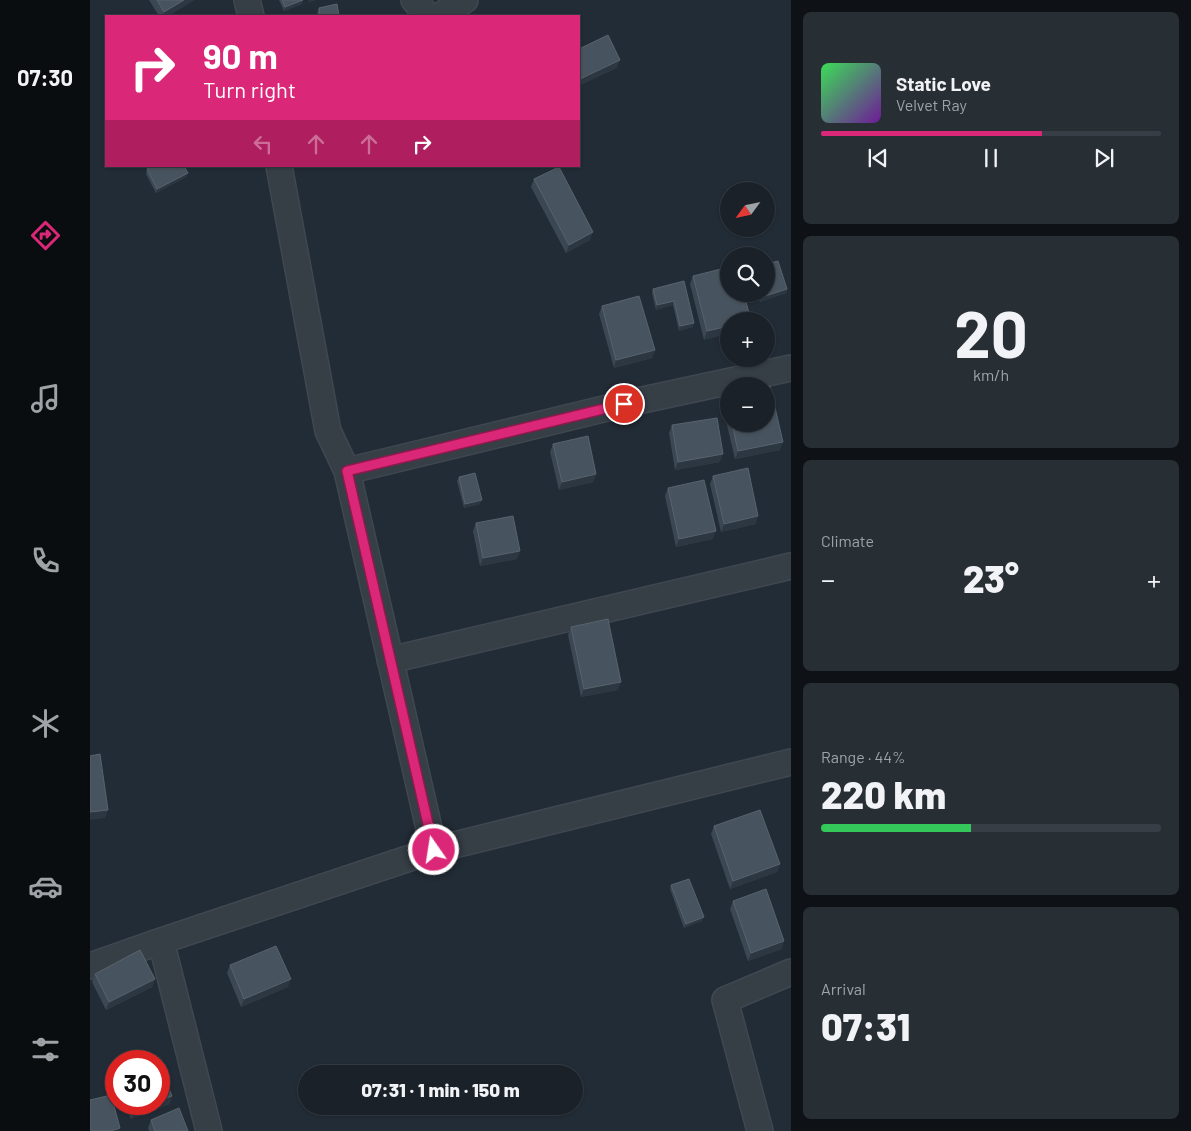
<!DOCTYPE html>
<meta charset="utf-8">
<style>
:root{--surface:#1a2128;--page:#272e34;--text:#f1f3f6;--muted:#9fa3a8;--line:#383e45;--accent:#db2777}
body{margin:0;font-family:Barlow,sans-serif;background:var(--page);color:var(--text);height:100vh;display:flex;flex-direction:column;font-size:19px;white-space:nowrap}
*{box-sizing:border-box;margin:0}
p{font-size:16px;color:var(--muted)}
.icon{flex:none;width:28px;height:28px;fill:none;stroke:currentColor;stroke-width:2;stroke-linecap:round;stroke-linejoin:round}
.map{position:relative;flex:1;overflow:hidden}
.drawer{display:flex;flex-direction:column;gap:12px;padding:12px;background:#0e1216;width:400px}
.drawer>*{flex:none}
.guide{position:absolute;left:15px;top:15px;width:475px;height:152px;border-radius:0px;box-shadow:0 1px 4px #0004,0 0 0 1px var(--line);background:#db2777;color:#fff;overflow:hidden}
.needle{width:32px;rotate:237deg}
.buttons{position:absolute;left:630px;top:182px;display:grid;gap:10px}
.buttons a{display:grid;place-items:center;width:55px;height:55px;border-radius:50%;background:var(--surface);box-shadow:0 1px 4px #0004,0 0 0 1px var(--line);font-size:25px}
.speed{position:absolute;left:15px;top:1050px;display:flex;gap:10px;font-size:25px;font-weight:700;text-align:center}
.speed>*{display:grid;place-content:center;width:65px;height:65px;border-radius:50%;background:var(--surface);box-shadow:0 1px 4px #0004,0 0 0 1px var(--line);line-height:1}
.speed .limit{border:8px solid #d22;background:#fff;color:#111}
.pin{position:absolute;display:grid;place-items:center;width:42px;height:42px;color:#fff;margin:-21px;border:2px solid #fff;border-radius:50%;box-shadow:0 1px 5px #0007}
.me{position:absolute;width:55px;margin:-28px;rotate:347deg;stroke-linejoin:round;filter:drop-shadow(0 0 4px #0008)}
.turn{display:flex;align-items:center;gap:18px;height:105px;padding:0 15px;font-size:22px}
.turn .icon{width:65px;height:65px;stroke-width:2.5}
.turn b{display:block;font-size:35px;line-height:42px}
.lanes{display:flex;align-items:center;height:48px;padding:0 15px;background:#0003;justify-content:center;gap:25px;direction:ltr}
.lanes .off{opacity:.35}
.big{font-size:38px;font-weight:800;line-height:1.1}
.drawer .widget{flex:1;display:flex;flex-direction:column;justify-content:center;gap:8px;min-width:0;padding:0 18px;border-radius:8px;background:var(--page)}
.drawer .dial{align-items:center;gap:0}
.dial b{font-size:65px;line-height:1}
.song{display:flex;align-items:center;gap:15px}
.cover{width:60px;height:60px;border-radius:8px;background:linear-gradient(135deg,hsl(130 70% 55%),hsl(280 70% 35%))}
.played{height:5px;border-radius:2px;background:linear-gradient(90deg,var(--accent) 65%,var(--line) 65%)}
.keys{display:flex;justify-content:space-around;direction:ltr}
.heat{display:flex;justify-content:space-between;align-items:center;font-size:28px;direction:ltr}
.charge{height:8px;border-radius:4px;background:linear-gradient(90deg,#34c759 44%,var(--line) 0)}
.trip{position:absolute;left:208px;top:1065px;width:285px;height:50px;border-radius:25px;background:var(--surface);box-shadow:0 1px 4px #0004,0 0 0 1px var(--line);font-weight:800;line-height:50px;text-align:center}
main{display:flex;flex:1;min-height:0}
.dock{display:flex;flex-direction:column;width:90px;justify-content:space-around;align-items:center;background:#0a0d10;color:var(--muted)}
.dock .icon{width:35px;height:35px}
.dock .on{color:var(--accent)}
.dock b{font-size:22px;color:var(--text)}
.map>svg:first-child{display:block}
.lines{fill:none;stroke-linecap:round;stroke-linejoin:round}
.street-casing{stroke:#3f4750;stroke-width:28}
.street{stroke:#363e46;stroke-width:25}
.wall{fill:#3b4752}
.shaded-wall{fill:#2c3741}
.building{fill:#47535e;stroke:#58636e}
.route-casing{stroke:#8e194d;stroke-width:12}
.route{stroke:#db2777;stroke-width:9}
</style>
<main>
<nav class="dock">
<b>07:30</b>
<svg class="icon on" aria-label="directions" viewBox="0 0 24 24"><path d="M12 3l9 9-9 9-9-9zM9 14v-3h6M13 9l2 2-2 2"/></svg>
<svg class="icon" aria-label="music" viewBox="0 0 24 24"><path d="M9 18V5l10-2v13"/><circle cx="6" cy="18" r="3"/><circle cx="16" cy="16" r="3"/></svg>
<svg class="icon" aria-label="phone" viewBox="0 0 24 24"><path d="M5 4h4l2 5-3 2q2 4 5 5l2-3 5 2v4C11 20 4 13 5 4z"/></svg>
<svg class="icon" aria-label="climate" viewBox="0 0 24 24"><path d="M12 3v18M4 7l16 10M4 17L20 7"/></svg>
<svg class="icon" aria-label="car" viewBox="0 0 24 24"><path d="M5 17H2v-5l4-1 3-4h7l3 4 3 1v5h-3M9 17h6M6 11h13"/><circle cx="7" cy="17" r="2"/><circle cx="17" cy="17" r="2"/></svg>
<svg class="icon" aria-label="filters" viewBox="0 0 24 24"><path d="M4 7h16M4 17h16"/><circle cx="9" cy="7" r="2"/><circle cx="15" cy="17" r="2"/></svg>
</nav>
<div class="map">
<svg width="701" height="1131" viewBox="0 0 701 1131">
<rect width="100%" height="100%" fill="#222c36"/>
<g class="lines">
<defs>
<path id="street" d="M157 0 161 16
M324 0 338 16
M350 16 375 0
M257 471 534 404 701 368
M300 660 701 566
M344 850 701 762
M0 966 71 941
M119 1131 71 941 344 850 257 471 238 431 189 166
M670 1131 635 1000 701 972"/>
</defs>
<!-- street casing -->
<use href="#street" class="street-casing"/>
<!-- street -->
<use href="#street" class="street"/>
</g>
<!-- wall -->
<path class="wall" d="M59 0H104L78 16H69Z
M189 0H213L212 4 194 11Z
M229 8 249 16H228L227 12Z
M57 169 96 177 66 193 56 174Z
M444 179 500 240 476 253 441 187Z
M603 276 639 321 614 340 600 284Z
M594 281 603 327 589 331 583 305 566 310 562 293 563 289Z
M697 289 696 293 670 302 668 294H676Z
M512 306 565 350 562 358 524 368 509 314Z
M639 395V424H676L690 450 645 459 632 404 635 396Z
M582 425 630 462 585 470 579 433Z
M463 444 506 474 503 482 469 490 460 452Z
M623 476 666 524 631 532 620 484Z
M369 477 390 504 374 508 367 481Z
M578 488 623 539 586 547 575 496Z
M386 523 427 559 390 566 383 531Z
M481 627 528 690 491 697 478 635Z
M624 826 690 864 687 872 640 889 621 834Z
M581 885 612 921 594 928 580 889Z
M643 901 692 949 658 961 640 909Z
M140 965 198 987 151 1007 137 973Z
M5 974 65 979 62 987 16 1010 2 982Z
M82 1096 79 1104 41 1119 35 1104H69Z
M61 1120 98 1131H59L58 1128Z"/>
<!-- shaded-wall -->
<path class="shaded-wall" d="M94 0H104L78 16H73L74 12Z
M213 0 212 4 194 11 195 7Z
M219 0H226L218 3Z
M530 60 527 68 489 86V83L490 79Z
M98 173 96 177 66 193 67 189Z
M503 232 500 240 476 253 479 245Z
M697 289 696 293 670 302 672 297Z
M584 301 583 305 566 310 567 305Z
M604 323 603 327 589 331 590 326Z
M639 326V334L614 340 617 331Z
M565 350 562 358 524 368 526 360Z
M693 442 690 450 645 459 648 451Z
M633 454 630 462 585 470 588 462Z
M506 474 503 482 469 490 472 482Z
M392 500 390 504 374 508 375 504Z
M668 516 666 524 631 532 634 524Z
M626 531 623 539 586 547 589 539Z
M430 551 427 559 390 566 393 558Z
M531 682 528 690 491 697 494 689Z
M18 810 15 818 0 820V812Z
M690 864 687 872 640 889 643 881Z
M614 917 612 921 594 928 596 924Z
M694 941 692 949 658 961 661 953Z
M65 979 62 987 16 1010 19 1002Z
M201 979 198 987 151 1007 154 999Z
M82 1096 79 1104 41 1119 44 1111 62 1104H69V1101Z
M30 1128 29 1131H20Z"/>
<!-- building -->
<path class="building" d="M67 0H94L74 12Z
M192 0H213L195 7Z
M247 4 249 16H230L229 8Z
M518 35 530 60 490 79 489 76V49Z
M63 166H94L98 173 67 189 57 169Z
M469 167 503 232 479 245 444 179Z
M688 261 697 289 672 297 671 294H676V264Z
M639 267V294H654L661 321H639V326L617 331 603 276Z
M594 281 604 323 590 326 584 301 567 305 563 289Z
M549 296 565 350 526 360 512 306Z
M676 386H680L693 442 648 451 642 424H676Z
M639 395V412L635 396Z
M627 418 633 454 588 462 582 425Z
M498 436 506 474 472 482 463 444Z
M658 468 668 516 634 524 623 476Z
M385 473 392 500 375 504 369 477Z
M614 480 626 531 589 539 578 488Z
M423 516 430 551 393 558 386 523Z
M518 619 531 682 494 689 481 627Z
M10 754 18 810 0 812V756Z
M670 810 690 864 643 881 624 826Z
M599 879 614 917 596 924 581 885Z
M676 889 694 941 661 953 643 901Z
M186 946 201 979 154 999 140 965Z
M50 950 65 979 19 1002 5 974Z
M69 1069H71L82 1096 69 1101Z
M21 1095 30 1128 20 1131H0V1100Z
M41 1104H62L44 1111Z
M89 1108 98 1131H65L61 1120Z"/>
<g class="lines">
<defs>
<path id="route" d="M344 850 257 471 534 404"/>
</defs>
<!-- route casing -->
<use href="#route" class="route-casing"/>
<!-- route -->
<use href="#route" class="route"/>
</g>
</svg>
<div class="buttons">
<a><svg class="needle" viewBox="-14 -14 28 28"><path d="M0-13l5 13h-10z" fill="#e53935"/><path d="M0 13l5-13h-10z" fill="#9fa3a8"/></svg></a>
<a><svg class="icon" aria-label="search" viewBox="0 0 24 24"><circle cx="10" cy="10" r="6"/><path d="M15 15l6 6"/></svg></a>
<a>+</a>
<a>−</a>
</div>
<div class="speed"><div class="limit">30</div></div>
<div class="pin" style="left:534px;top:404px;background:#d93025"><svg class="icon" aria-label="arrive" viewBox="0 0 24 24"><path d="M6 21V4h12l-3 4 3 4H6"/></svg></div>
<svg class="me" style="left:344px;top:850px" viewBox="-20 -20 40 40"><circle r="17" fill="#db2777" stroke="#fff" stroke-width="3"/><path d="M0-11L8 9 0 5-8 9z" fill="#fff"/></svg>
<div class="trip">07:31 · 1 min · 150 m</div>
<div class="guide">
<div class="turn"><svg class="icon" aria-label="right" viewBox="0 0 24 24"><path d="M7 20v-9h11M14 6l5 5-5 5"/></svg><div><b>90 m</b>Turn right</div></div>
<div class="lanes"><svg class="icon off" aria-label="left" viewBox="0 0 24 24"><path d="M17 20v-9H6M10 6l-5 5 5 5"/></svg><svg class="icon off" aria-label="ahead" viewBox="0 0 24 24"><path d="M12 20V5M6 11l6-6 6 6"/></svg><svg class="icon off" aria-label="ahead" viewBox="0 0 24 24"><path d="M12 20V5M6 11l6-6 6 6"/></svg><svg class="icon" aria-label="right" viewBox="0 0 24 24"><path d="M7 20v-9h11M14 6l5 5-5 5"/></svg></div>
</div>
</div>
<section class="drawer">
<div class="widget">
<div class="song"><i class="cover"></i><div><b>Static Love</b><p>Velvet Ray</p></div></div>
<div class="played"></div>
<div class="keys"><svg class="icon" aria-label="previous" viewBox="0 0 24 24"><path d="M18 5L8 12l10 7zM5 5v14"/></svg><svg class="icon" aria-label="pause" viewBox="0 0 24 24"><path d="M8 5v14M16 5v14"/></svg><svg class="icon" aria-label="next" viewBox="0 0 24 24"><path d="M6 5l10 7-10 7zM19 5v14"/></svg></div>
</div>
<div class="widget dial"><b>20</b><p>km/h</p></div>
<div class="widget"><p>Climate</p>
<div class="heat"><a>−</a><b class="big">23°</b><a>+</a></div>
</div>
<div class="widget"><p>Range · 44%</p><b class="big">220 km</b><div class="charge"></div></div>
<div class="widget"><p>Arrival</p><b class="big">07:31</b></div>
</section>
</main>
